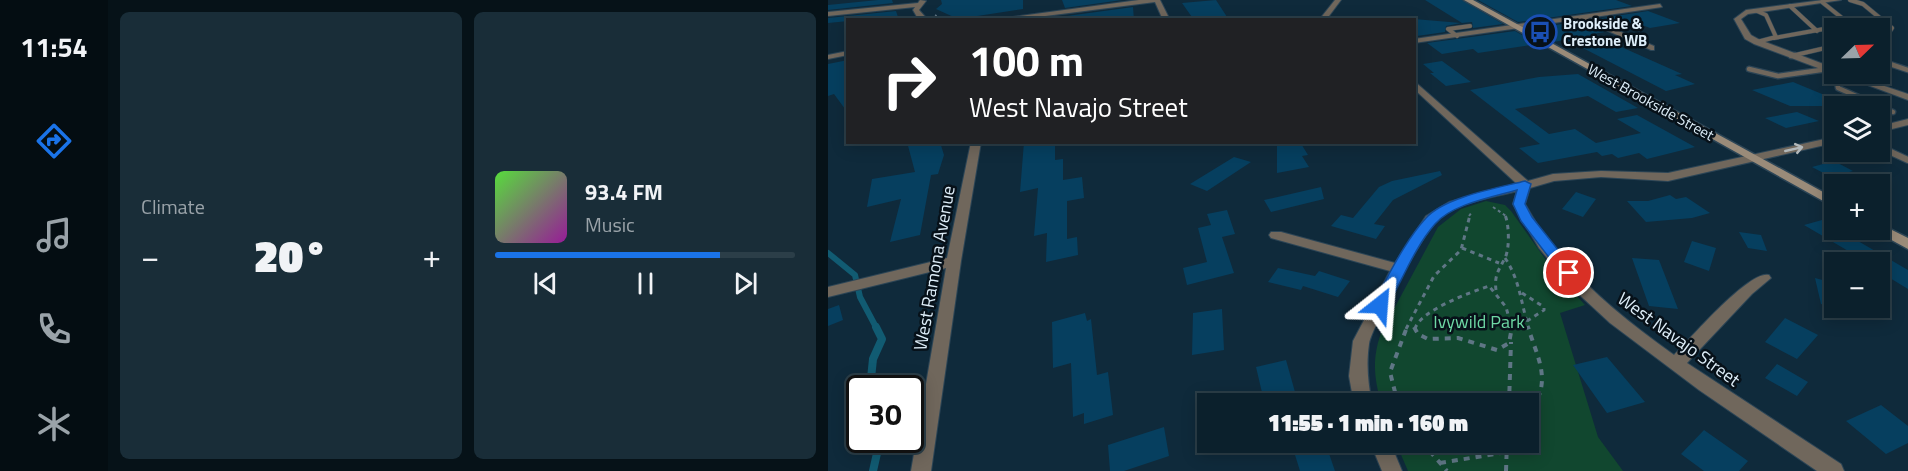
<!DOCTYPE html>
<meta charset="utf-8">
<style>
:root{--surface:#0b202c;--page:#192d38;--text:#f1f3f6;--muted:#9aa3a9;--line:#2b3e48;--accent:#1a73e8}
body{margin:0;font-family:"Titillium Web",sans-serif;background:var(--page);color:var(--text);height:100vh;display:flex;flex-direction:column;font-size:22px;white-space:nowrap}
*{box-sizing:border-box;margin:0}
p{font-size:20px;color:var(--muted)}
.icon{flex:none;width:33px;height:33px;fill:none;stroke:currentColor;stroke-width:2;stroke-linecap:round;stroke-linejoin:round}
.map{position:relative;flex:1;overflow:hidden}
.sheet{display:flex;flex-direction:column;gap:12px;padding:12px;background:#061218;width:720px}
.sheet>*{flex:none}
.banner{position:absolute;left:18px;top:18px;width:570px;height:126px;border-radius:0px;box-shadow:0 3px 15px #0003,0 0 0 2px var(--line);background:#202124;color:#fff;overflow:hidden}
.needle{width:39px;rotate:67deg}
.fabs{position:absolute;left:996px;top:18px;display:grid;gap:12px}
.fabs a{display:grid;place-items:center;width:66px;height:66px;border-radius:0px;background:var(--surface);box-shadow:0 3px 15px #0003,0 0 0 2px var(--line);font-size:30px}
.speed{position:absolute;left:18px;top:375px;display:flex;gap:12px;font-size:30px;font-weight:700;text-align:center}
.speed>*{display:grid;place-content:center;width:78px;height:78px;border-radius:50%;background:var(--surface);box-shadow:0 3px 15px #0003,0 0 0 2px var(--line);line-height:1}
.speed .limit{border:3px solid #111;border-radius:9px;background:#fff;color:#111}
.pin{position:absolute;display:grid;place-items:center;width:51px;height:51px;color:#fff;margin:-26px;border:3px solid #fff;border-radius:50%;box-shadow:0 2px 6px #0007}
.me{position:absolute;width:66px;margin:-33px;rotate:28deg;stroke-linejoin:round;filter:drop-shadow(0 0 4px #0008)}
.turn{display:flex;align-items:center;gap:21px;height:126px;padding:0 24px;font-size:27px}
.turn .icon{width:78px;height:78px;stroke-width:2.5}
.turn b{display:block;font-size:42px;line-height:51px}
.big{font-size:45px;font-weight:800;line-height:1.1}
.sheet .widget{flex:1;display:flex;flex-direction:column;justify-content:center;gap:9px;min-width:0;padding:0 21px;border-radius:9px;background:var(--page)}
.song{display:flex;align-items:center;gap:18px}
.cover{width:72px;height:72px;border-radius:9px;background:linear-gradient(135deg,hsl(110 70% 55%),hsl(300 70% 35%))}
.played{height:6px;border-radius:3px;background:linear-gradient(90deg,var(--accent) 75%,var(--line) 75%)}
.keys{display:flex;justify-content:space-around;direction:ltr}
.heat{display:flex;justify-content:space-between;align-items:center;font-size:33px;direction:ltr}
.sheet .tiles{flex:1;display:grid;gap:12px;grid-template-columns:repeat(2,1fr)}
.trip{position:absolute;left:369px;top:393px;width:342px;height:60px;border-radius:0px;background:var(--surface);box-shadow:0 3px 15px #0003,0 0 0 2px var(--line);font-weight:800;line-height:60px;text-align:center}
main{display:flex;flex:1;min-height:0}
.menu{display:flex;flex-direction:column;width:108px;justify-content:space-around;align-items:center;background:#040d12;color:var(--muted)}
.menu .icon{width:42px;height:42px}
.menu .active{color:var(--accent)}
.menu b{font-size:27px;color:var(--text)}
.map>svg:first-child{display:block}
.green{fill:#11472f}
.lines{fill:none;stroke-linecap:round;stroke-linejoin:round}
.stream-far1{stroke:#115b72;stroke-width:6}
.stream{stroke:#115b72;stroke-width:8}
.building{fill:#063f5f}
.lane-far2-casing{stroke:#2c4556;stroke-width:5}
.lane-far1-casing{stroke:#2c4556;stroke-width:7}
.lane-casing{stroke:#2c4556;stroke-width:8}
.street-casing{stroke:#2c4556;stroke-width:2}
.secondary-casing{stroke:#2c4556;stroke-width:3}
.path-far3{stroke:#5f7685;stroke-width:1.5;stroke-dasharray:2 2;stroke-linecap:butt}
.path-far2{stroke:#5f7685;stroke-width:2;stroke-dasharray:3 3;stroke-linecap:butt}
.path-far1{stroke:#5f7685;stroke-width:3;stroke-dasharray:4.5 4.5;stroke-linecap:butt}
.path{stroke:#5f7685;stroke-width:4;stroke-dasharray:6 6;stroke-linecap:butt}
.lane-far2{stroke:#70675c;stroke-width:4}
.lane-far1{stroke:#70675c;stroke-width:4.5}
.lane{stroke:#70675c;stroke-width:6}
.street{fill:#70675c;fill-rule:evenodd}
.secondary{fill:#9a8b79;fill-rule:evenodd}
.oneway{stroke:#b2b8ba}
.route{fill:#1a73e8;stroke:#114b97;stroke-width:1.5}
.labels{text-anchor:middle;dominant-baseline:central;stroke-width:5;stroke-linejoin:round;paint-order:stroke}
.far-poi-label{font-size:15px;font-weight:bold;fill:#deeef9;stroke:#071119;text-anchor:start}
.far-street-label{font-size:15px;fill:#deeef9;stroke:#071119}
.street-label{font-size:18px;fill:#deeef9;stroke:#071119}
.park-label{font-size:18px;fill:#6ed9a5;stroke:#071119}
</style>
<main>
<nav class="menu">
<b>11:54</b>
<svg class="icon active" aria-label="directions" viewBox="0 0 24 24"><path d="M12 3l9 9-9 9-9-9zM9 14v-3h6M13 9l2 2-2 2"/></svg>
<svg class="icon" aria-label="music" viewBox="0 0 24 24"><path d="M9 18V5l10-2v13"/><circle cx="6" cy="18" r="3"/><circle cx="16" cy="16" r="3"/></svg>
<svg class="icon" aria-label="phone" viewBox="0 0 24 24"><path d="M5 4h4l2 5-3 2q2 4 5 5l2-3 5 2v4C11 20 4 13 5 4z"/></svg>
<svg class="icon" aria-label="climate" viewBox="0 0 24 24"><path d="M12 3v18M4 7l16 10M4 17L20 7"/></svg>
</nav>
<section class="sheet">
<div class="tiles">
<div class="widget"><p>Climate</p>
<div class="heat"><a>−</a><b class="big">20°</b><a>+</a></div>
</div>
<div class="widget">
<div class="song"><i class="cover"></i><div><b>93.4 FM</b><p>Music</p></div></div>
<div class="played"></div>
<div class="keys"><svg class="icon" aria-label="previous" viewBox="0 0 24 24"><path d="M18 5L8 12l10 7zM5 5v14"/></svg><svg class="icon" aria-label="pause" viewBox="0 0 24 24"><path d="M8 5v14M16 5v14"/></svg><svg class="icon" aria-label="next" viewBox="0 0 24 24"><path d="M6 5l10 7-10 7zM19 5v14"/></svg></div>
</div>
</div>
</section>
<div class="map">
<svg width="1080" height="471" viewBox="0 0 1080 471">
<rect width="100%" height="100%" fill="#0f2a3b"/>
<!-- green -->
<path class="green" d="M658 201 677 205 683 211 725 270 757 305 732 313 770 437 795 471H580L568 443 700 442V404L553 403C546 377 544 359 553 333L610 227 633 209Z"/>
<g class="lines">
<!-- stream-far1 -->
<path class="stream-far1" d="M0 253 27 275 32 297 49 329"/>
<!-- stream -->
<path class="stream" d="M42 388 45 359 54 339 48 327
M45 471 52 440"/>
</g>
<!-- building -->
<path class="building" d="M50 0H64L65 3 0 10V5Z
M113 0H195V9L130 19 108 9 114 4Z
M234 0H294L237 8Z
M388 0 401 20H366L354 3Z
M597 0H634L675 24 645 28 644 22 634 23Z
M650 0H788L804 6 690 22Z
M305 7 306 20H240L239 16Z
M68 11 70 17 67 20 51 18 0 23V18Z
M820 11 852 23 822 28 814 25 792 29 768 19Z
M586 19 633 23 618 26 617 32 589 36 586 35Z
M753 21 777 32 764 34 854 74 847 75 867 84 838 91 751 46 736 40 726 42 702 29Z
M687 31 710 44 650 53 645 49 614 54 599 43Z
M20 60V113L6 94 0 96V64Z
M614 61 643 82 618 86 602 73H606L595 64Z
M750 74 810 108 788 112 760 96 687 109 721 134 747 129 768 143 813 133 789 119 809 115 867 147 819 159 811 153 790 158 784 154 774 156 769 152 710 163 691 148 712 144 642 90 711 77Z
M965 82 1023 106H962L924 90Z
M969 112 991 121 958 128 937 118Z
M79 142H112L116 155 110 174 103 175 92 235 62 242 73 199 39 207 44 179 87 172Z
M196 142H227V160L235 159V180L254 177 256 198 239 201V239L249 237 250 255 218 262 219 233 206 236 210 188 192 192Z
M449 142H472L480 155 474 156 481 167 449 173Z
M406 157 423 162 379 191 362 184Z
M1006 161 1025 171 1003 177 984 167Z
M612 171 614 175 565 200 546 224 557 226 548 239 503 226 513 215 525 218 551 187 564 181Z
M493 187 496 199 443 212 436 200Z
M748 192 768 199 755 217 734 209Z
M842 195 848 199 858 197 882 213 864 218 818 222 799 201H820Z
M399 210 407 234 394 237 406 273 359 285 355 268 379 262 370 228 383 225 379 214Z
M994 220 1006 230H1011L1080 270V289L1052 272V262H1039L976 225Z
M911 232 933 235 939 251 920 248Z
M864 241 888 248 881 271 856 262Z
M804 258 831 260 850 309 821 306Z
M450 268 487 276 491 271 522 281 510 297 475 286 473 290 440 282Z
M987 278 1006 283V307L993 304Z
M11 305 15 320 0 326V309Z
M394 309 396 350 364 355 365 313Z
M257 313 259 321 263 319 269 375 280 372 285 415 256 424V413L245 417 243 363 225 368 224 322Z
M957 318 990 335 969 359 937 342Z
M779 357 817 402 779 413 745 365Z
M458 360 467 392 436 401 428 367Z
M949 364 980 382 969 396 937 378Z
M1053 405 1080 426V443L1058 454 1018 421Z
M336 427 341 456 296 471H282L280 445Z
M876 430 920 461 911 471H876L853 454Z
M463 442H497L507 471H472Z"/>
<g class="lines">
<defs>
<path id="lane-far2" d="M1022 0 1035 4 1064 28 1060 34 1052 35
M962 6 989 31
M929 11 938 15 948 37 929 42
M629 36 620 29 642 26
M946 38 1018 25 1019 22 994 2
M963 56 1006 46"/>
<path id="lane-far1" d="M963 56 967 55
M1062 64 1080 70
M921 69 950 76 1000 69
M1025 77 1009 81 1010 88 1051 106
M1052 107 1065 112"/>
<path id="lane" d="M1052 147 1080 160"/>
<path id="street" d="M92 0 98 1 91 10 100 20 89 17 85 10 87 7 0 16V12L90 3Z
M311 0H332L342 20H335L327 2 187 20H163Z
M507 0H513L498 20H491Z
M995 0H1013L920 14 913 19 923 35 932 40 1006 68V74L926 44 917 39 906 19 918 10Z
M832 4 834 7 760 18 826 46V50H823L753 19 586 43V39Z
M20 51V55L0 59V55Z
M1010 74H1021L1080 94V100Z
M586 81 700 181 725 174 773 171 840 173 1006 137V143L840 181 773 177 726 181 702 188 697 204C705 217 712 231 722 243 756 287 801 323 846 355 862 339 922 269 941 275L943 278 924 294 859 363 1013 464 1016 471H989L871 390 782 323 743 287 711 248 685 204 689 191C664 198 626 202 607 222 595 236 543 328 541 344 538 365 540 383 544 404H526L521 376 525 341 562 271 443 238 441 235 443 232H453L567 263 598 216 621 202 689 184 586 89Z
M1080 119V125L1052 132V126Z
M143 142H153L133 261 103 471H83L118 268 0 297V287L119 258Z
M542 442H562L574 471H554Z"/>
<path id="secondary" d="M636 0H645L1006 198V207Z
M1052 224 1080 238V249L1047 231 1046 230H1052Z"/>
</defs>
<!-- lane-far2 casing -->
<use href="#lane-far2" class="lane-far2-casing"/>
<!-- lane-far1 casing -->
<use href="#lane-far1" class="lane-far1-casing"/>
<!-- lane casing -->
<use href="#lane" class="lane-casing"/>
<!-- street casing -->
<use href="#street" class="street-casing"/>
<!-- secondary casing -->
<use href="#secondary" class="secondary-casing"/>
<!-- path-far3 -->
<path class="path-far3" d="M107 15 117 20"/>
<!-- path-far2 -->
<path class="path-far2" d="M665 207 678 216
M641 216 644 212"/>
<!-- path-far1 -->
<path class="path-far1" d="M634 248 671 263
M677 258C692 280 693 304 701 329
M668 290C666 275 671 270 677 258 682 248 681 224 677 215
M694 293 716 307V310L699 321
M578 329 606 276 633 250 642 215
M587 329C591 311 643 292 661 286L678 307 684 329"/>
<!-- path -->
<path class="path" d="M586 327 590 334 600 339 630 338 669 350 681 343 684 327
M570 404 562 372 579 327
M681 404 683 342
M700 404 708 402C722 376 708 354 700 327
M594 442 619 471
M612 463 679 452
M678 471 679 442"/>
<!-- lane-far2 -->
<use href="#lane-far2" class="lane-far2"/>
<!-- lane-far1 -->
<use href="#lane-far1" class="lane-far1"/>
<!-- lane -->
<use href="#lane" class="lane"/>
<!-- street -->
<use href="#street" class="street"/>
<!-- secondary -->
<use href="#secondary" class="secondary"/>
</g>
<!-- one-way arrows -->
<defs><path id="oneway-shaft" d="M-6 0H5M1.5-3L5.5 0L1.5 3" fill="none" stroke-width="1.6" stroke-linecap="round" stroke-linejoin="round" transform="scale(1.5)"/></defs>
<use class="oneway" href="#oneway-shaft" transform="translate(966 149) rotate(-13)"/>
<!-- route -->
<path class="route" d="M697 181 703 184 697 204 704 217 746 270 749 273 746 277H736L693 221 685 204 689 190C665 197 624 204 607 224 586 248 574 281 558 309H547L544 305C560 277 576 242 598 218 617 197 669 188 697 181Z"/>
<!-- icons -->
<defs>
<symbol id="bus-ring" viewBox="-11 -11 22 22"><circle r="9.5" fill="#071119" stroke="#1a4fb4" stroke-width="1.5"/><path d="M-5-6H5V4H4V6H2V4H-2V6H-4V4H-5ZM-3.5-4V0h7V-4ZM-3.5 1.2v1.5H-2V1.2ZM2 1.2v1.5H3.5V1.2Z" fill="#1a4fb4"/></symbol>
</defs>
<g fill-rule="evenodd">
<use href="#bus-ring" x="693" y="13" width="38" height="38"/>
</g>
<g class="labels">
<!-- far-poi labels -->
<g class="far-poi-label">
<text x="735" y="23">Brookside &amp;<tspan x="735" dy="17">Crestone WB</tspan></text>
</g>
<!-- far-street labels -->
<g class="far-street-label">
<text transform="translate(823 102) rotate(29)">West Brookside Street</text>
</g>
<!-- street labels -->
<g class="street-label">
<text transform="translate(106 268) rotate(-80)">West Ramona Avenue</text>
<text transform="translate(851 339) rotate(36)">West Navajo Street</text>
</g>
<!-- park labels -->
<g class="park-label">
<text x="651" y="321">Ivywild Park</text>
</g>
</g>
</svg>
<div class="fabs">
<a><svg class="needle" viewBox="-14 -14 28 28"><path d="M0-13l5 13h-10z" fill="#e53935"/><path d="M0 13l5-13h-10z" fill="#9aa3a9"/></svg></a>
<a><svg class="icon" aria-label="layers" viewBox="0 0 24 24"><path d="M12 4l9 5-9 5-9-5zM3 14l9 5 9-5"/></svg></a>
<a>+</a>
<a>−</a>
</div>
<div class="speed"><div class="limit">30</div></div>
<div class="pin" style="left:741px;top:273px;background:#d93025"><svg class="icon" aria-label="arrive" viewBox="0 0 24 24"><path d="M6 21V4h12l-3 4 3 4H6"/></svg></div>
<svg class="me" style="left:552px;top:305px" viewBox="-20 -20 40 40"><path d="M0-17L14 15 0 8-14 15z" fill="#1a73e8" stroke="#fff" stroke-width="4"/></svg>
<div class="trip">11:55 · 1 min · 160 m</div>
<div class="banner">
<div class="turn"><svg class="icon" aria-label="right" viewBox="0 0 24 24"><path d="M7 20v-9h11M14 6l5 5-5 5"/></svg><div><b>100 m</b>West Navajo Street</div></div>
</div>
</div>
</main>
